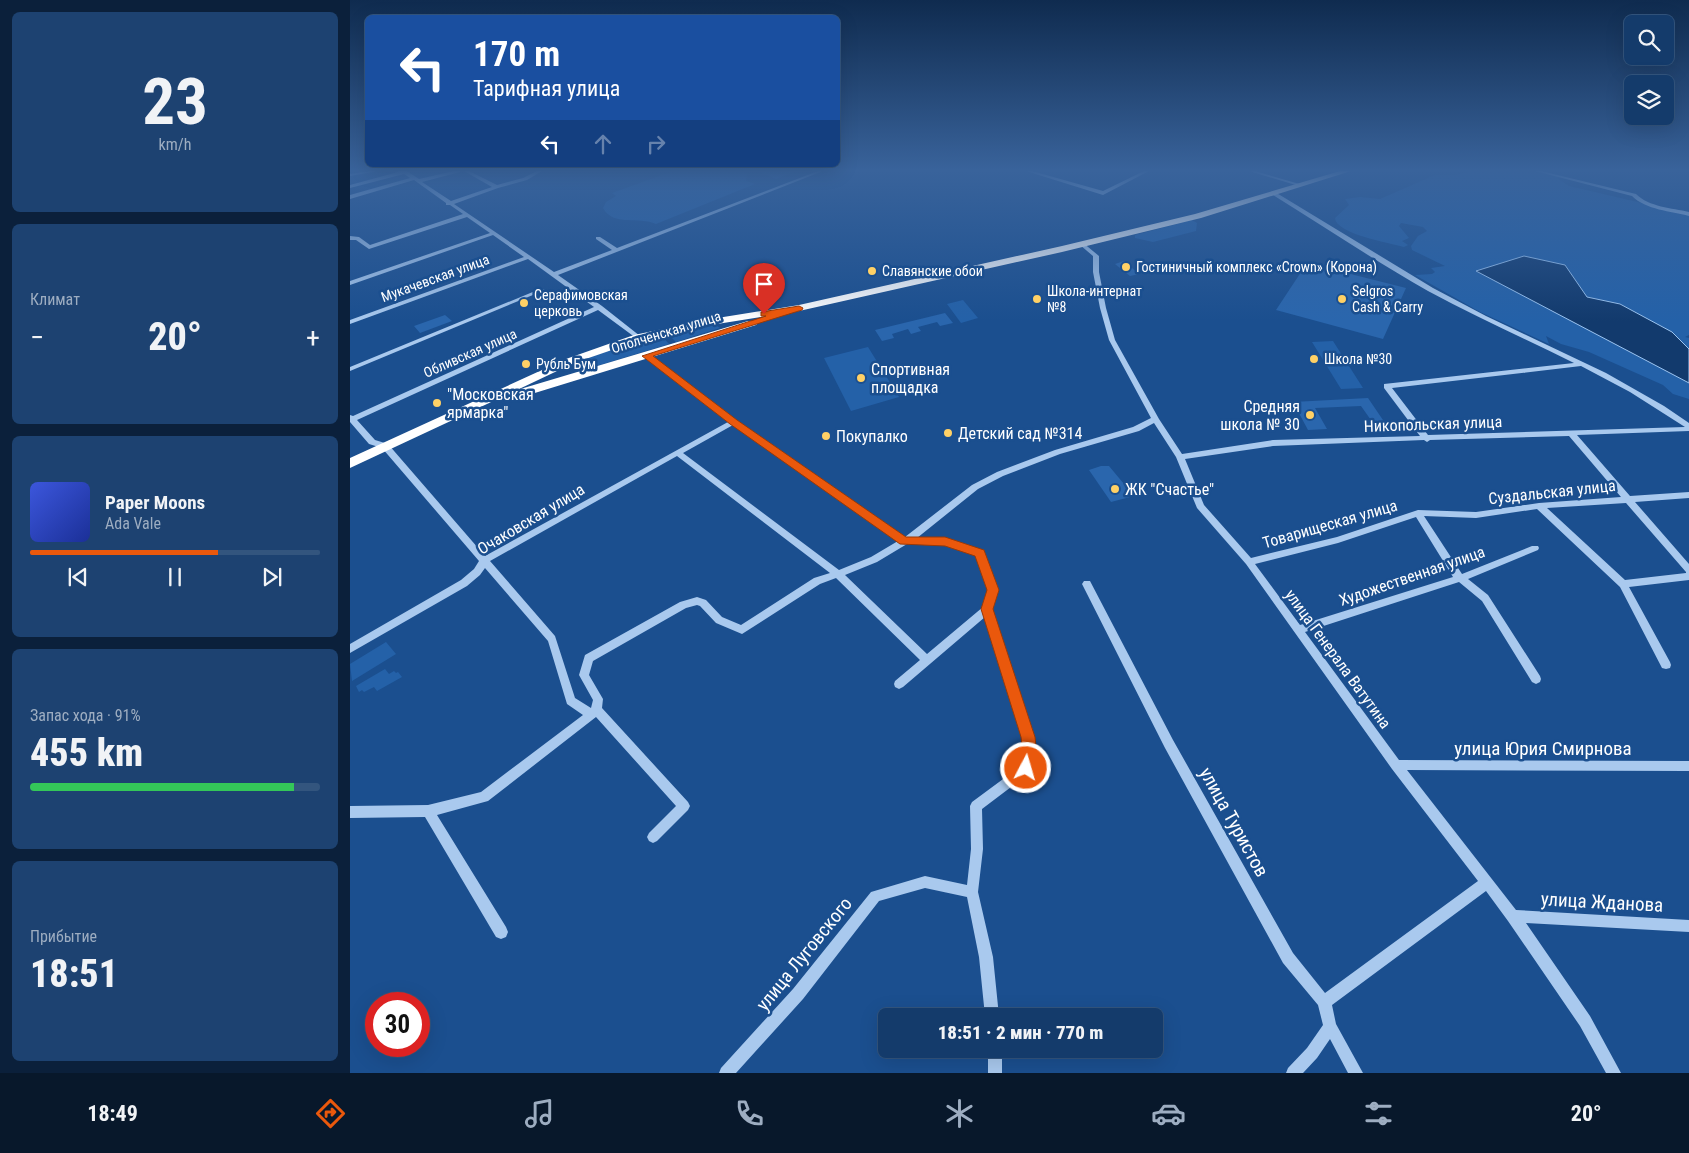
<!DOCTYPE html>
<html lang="ru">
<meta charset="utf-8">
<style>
:root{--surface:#143b6b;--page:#1d4271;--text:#f1f3f6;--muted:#9dadc1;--line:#33557e;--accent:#ea580c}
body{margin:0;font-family:"Roboto Condensed",sans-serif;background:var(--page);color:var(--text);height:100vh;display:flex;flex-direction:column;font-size:19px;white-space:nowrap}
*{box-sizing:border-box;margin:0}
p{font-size:16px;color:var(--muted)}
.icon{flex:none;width:28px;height:28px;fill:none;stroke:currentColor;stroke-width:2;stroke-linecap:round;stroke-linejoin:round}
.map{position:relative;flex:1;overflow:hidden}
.sheet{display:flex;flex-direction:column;gap:12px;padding:12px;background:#0b203b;width:350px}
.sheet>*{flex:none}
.banner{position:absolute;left:15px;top:15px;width:475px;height:152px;border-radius:8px;box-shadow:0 5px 20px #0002,0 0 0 1px var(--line);background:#1a4fa0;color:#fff;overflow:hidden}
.tools{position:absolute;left:1274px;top:15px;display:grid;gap:10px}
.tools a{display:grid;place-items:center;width:50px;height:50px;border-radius:8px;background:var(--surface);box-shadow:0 5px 20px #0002,0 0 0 1px var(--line);font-size:25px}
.speed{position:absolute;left:15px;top:992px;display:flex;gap:10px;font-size:25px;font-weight:700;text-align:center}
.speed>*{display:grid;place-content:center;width:65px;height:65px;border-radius:50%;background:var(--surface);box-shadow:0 5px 20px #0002,0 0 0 1px var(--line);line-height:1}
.speed .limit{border:8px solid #d22;background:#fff;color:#111}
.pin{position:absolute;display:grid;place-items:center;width:42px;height:42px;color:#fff;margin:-51px -21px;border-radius:50% 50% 50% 0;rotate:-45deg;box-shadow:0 0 5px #0007}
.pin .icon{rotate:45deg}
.me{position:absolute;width:55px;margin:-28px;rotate:6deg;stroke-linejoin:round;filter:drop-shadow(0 0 4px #0008)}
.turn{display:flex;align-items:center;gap:18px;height:105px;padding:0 25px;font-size:22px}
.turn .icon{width:65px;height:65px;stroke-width:2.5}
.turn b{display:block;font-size:35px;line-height:42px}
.lanes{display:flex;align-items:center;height:48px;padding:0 25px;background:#0003;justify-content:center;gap:25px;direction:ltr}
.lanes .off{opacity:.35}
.big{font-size:38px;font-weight:800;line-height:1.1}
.sheet .widget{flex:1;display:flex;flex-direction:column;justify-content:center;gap:8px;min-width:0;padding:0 18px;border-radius:8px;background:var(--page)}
.sheet .dial{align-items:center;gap:0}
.dial b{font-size:65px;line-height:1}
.song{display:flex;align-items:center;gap:15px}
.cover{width:60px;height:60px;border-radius:8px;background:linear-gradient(135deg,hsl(230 70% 55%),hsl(230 70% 35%))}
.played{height:5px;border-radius:2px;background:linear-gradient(90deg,var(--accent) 65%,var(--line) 65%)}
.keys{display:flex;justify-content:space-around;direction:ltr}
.heat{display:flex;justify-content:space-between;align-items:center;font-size:28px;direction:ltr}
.charge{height:8px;border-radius:4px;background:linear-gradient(90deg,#34c759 91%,var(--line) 0)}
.trip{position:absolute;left:528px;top:1008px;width:285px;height:50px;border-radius:8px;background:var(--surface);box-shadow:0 5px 20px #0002,0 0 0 1px var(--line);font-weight:800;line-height:50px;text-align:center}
.tab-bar{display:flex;height:80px;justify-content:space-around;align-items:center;background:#08182b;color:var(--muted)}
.tab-bar .icon{width:35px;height:35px}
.tab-bar .current{color:var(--accent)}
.tab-bar b{font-size:22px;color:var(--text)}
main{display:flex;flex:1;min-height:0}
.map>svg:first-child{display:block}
.green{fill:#2461a8}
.water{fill:#123a6d;stroke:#9cc4f0}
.building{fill:#2a66ad}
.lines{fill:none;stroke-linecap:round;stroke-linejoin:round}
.minor{fill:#a9c9ee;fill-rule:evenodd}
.highway{fill:#fff;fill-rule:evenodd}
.route{fill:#ea580c;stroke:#983908}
.poi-dot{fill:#ffd166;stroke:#1b4f8f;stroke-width:2}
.labels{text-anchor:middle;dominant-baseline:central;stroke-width:5;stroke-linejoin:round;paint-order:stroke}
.far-poi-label{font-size:14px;fill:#fff;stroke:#1b4f8f;text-anchor:start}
.far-street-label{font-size:14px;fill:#fff;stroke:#1b4f8f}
.poi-label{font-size:16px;fill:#fff;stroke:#1b4f8f;text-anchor:start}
.street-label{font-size:16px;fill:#fff;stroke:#1b4f8f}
.near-street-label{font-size:19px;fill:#fff;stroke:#1b4f8f}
</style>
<main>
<section class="sheet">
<div class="widget dial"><b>23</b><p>km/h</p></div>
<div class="widget"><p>Климат</p>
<div class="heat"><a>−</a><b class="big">20°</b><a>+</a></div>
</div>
<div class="widget">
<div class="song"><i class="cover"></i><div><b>Paper Moons</b><p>Ada Vale</p></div></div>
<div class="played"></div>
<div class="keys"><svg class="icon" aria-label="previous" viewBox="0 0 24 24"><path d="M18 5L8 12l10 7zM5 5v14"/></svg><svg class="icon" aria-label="pause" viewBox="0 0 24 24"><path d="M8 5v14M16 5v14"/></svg><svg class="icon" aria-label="next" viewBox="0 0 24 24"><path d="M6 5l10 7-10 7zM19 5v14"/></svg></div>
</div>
<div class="widget"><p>Запас хода · 91%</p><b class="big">455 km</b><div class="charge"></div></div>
<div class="widget"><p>Прибытие</p><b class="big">18:51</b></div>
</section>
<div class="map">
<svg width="1339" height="1073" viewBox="0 0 1339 1073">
<rect width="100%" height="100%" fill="#1b4f8f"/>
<!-- green -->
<path class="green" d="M323 171H394L397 174 396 181 405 184 306 224C289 216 263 227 253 208L256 202 266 196 262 193Z
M1121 171H1187L1208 176 1210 180 1219 186 1339 214V335L1335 337 1339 338V399L1323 394 1313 385 1239 352 1211 344 1196 336 1199 344 1130 312 1065 275 1082 274 1085 272 1081 268 1095 266 1062 250 1061 246 1068 236 1077 231 1073 227 1051 223 1049 226 1059 238 1052 241 1058 245 1054 247C1040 243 986 234 985 218L999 205 995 199 1010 197 1030 199 1085 175H1106Z
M842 220 847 223 846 231 803 242 785 238V235Z
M613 300 628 318 611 323 597 304Z
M364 324 370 328 326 342 318 334Z
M312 336 319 344 230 371H223C227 355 295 339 312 336Z
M983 341 1013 388 991 389 962 342Z
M518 347 549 397 501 411 474 358Z
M36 642 46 654 2 681 0 664Z
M35 669 39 674 44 671 46 673 48 672 52 677 27 691 24 687 14 692 12 690 9 692 6 686Z"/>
<!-- water -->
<path class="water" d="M1174 256 1215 265 1237 297 1270 304 1322 332 1339 349V383L1126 271Z"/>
<!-- building -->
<path class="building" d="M407 171H446L426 179Z
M774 261 789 274 780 276 765 264Z
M957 263 1056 288 1033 339 926 310Z
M595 313 603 323 590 326 587 322 568 327 571 331 561 334 558 329 542 334 544 338 532 341 525 330Z
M95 315 102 321 70 333 64 326Z
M1018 398 1035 423H1023L1011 406 965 408 977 429 958 430 943 402Z
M751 466H759L784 496 761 502 739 470Z"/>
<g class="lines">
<!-- minor -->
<path class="minor" d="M20 171H29L0 176V174Z
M47 171H57L69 179 104 171H110V172L72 182 101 201 142 187 114 171H119L147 185 173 178 187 171H192L177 180 148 188 104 204 204 272 262 250 246 239V237H250L267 248 468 171H473L208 275 252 306 290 336V338H286L248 310 7 420 25 440 38 444 135 556 378 422 294 357 293 356 296 354 386 420 555 537 622 485 647 472 705 450 783 427 801 418 759 340 750 308 743 272V256L730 245 729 244 732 242 749 256V272L756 308 765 340 809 419 832 454 923 440 1070 436 1034 388V384L1224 363C1176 339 1126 317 1078 291 1025 261 975 227 923 195V193L925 192 1083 288 1136 316 1256 373 1314 406 1339 423V431L1227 435 1280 496 1339 492V498L1285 502 1339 564V580L1279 587 1320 662 1321 665 1320 668 1316 669 1312 668 1270 587 1187 509 1126 518 1074 516 1112 574 1182 546H1188L1189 548 1188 550 1118 579 1138 595 1190 676 1191 679 1190 682 1186 684 1182 682 1132 601 1109 582 955 632 1049 760 1339 761V771L1057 770 1166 910 1339 920V932L1176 923 1240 1016 1271 1073H1256L1230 1026 1158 921 1136 891 982 1005 986 1024 1013 1073H998L980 1039 967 1058 953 1073H936L938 1068 957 1048 973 1025 968 1005 933 963 815 748 732 584 734 581H740L823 740 943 953 975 993 1128 881 1042 769 896 564 847 508 826 457 804 423 789 431 710 454 653 476 628 489 567 538H595L633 551 648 590 642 609 683 737 686 755 681 772 632 809 633 849 628 892 643 957 649 1016H635L629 957 617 897 575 888 529 901 453 999 386 1073H369L371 1068 443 989 521 892 575 876 617 885 621 849 620 806 622 802 672 765 674 755 673 737 635 617 553 687 549 689 545 687 544 684 545 681 570 660 486 578 470 584 392 634 366 623 350 606 347 605 336 608 243 661 239 675 253 699 252 708 338 802 340 806 338 810 307 841 303 843 299 841 297 837 299 833 326 806 246 717 138 801 87 815 156 927 158 932 156 937 151 939 146 937 75 817 0 818V806L78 805 131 792 233 715 217 704 198 641 135 568 130 575 117 586 0 653V644L111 580 124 569 129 561 32 448 19 444 0 422V415L3 416 244 307 178 259 0 324V320L174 257 143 235 0 285V281L140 233 117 217 19 249 6 240H0V236L9 237 20 245 113 214 100 205H96V203L64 180 0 199V195L60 178 54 174 0 188V185L48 172ZM1231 366 1280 392 1335 427 1078 435 1042 388ZM383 425 548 541 521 557 489 570 333 453ZM1219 436 1271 497 1189 503 1126 512 1068 510 987 537 901 558 854 505 835 459 923 446 1074 440 1077 442 1080 440ZM327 456 480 573 464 578 391 625 372 617 356 600 347 597 330 602 235 655 229 675 243 700 241 708 225 698 205 636 140 561ZM1276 503 1336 572V573L1275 580 1197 508ZM1066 517 1103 577 950 625 905 564 988 543ZM557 544H595L626 555 638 590 633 607 577 654 495 575 527 562Z
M676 171H682L753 191 794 171H799L753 195Z
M899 171H905L953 185 949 186Z
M1185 171H1191L1286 194C1299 207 1322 208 1339 212V216C1321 211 1296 210 1282 196Z
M190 289 195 290 0 371V367Z
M638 1049H652V1073H638Z"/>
<!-- highway -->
<path class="highway" d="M990 171H1001L851 218 712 252 449 311 361 325 291 340 224 363 167 390 398 321H406L408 323 406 325 175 396H167L165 393 167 390 0 468V458L216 359 284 335 361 319 449 305 712 246 845 214Z"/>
</g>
<!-- sky -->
<linearGradient id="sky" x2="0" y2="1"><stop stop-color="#0f2b4f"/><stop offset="0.53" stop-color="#39639b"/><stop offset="1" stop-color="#39639b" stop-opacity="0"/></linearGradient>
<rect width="1339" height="321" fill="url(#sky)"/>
<!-- route -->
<path class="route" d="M449 306 453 308 452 310 303 356 387 420 556 537H595L634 550 649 590 643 609 685 737 687 755 682 773 676 775 671 773 669 768 673 755 671 737 631 609 637 590 625 556 595 546 550 544 380 424 292 356 416 316H411V312Z"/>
<!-- markers -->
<g class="poi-dot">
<circle cx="776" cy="267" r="5"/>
<circle cx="522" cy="271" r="5"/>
<circle cx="687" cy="299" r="5"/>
<circle cx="992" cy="299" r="5"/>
<circle cx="174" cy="303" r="5"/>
<circle cx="964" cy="359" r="5"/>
<circle cx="176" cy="364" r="5"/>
<circle cx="511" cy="378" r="5"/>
<circle cx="87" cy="403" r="5"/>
<circle cx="960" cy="415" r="5"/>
<circle cx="598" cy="433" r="5"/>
<circle cx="476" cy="436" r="5"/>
<circle cx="765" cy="489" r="5"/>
</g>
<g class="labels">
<!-- far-poi labels -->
<g class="far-poi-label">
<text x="786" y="267">Гостиничный комплекс «Crown» (Корона)</text>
<text x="532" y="271">Славянские обои</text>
<text x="697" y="291">Школа-интернат<tspan x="697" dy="16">№8</tspan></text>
<text x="1002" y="291">Selgros<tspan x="1002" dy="16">Cash &amp; Carry</tspan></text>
<text x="184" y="295">Серафимовская<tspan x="184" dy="16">церковь</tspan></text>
<text x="974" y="359">Школа №30</text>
<text x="186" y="364">Рубль Бум</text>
</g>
<!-- far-street labels -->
<g class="far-street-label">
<text transform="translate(85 278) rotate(-20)">Мукачевская улица</text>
<text transform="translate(316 332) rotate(-17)">Ополченская улица</text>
<text transform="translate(120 353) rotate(-24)">Обливская улица</text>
</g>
<!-- poi labels -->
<g class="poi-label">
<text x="521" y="369">Спортивная<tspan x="521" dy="18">площадка</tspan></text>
<text x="97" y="394">"Московская<tspan x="97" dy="18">ярмарка"</tspan></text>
<text x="950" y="406" text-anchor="end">Средняя<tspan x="950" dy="18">школа № 30</tspan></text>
<text x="608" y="433">Детский сад №314</text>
<text x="486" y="436">Покупалко</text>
<text x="775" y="489">ЖК "Счастье"</text>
</g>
<!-- street labels -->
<g class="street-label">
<text transform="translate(1083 424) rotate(-2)">Никопольская улица</text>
<text transform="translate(1202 492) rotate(-6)">Суздальская улица</text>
<text transform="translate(181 519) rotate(-31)">Очаковская улица</text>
<text transform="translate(980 524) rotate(-16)">Товарищеская улица</text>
<text transform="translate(1062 576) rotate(-19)">Художественная улица</text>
<text transform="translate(988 659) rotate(54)">улица Генерала Ватутина</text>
</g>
<!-- near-street labels -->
<g class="near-street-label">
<text x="1193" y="748">улица Юрия Смирнова</text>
<text transform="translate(884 822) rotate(61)">улица Туристов</text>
<text transform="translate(1252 902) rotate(3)">улица Жданова</text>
<text transform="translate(454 954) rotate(-51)">улица Луговского</text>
</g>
</g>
</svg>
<div class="tools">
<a><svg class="icon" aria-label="search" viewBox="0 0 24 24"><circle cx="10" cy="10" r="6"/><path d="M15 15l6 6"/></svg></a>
<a><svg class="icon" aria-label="layers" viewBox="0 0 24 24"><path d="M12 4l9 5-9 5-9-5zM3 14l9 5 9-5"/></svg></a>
</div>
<div class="speed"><div class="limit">30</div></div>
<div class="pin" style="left:414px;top:314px;background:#d93025"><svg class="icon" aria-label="arrive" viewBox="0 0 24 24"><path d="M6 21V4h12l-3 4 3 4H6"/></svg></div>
<svg class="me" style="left:676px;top:768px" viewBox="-20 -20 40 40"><circle r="17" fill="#ea580c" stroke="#fff" stroke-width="3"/><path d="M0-11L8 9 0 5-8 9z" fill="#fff"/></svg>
<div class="trip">18:51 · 2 мин · 770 m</div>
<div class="banner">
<div class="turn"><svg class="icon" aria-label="left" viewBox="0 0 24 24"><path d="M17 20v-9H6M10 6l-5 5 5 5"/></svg><div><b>170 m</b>Тарифная улица</div></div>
<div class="lanes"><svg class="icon" aria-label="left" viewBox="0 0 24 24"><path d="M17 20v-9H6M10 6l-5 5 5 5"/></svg><svg class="icon off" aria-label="ahead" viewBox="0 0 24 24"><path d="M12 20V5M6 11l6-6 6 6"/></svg><svg class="icon off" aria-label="right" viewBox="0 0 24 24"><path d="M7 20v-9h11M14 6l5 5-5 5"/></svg></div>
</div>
</div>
</main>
<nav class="tab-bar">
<b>18:49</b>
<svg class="icon current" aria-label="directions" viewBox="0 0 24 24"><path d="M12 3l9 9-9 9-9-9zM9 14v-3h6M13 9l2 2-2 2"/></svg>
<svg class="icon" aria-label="music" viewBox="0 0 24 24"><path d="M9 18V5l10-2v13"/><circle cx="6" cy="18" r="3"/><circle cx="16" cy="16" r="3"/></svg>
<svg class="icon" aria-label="phone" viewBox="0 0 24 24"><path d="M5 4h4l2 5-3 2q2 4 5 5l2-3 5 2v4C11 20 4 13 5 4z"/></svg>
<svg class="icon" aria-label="climate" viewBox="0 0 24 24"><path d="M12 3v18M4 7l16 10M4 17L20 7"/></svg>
<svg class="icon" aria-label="car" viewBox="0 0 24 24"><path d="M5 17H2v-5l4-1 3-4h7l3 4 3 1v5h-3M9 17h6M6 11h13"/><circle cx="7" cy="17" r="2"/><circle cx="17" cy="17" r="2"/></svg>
<svg class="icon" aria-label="filters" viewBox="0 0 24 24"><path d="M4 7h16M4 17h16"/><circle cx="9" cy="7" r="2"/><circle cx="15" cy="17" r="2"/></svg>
<b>20°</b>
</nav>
